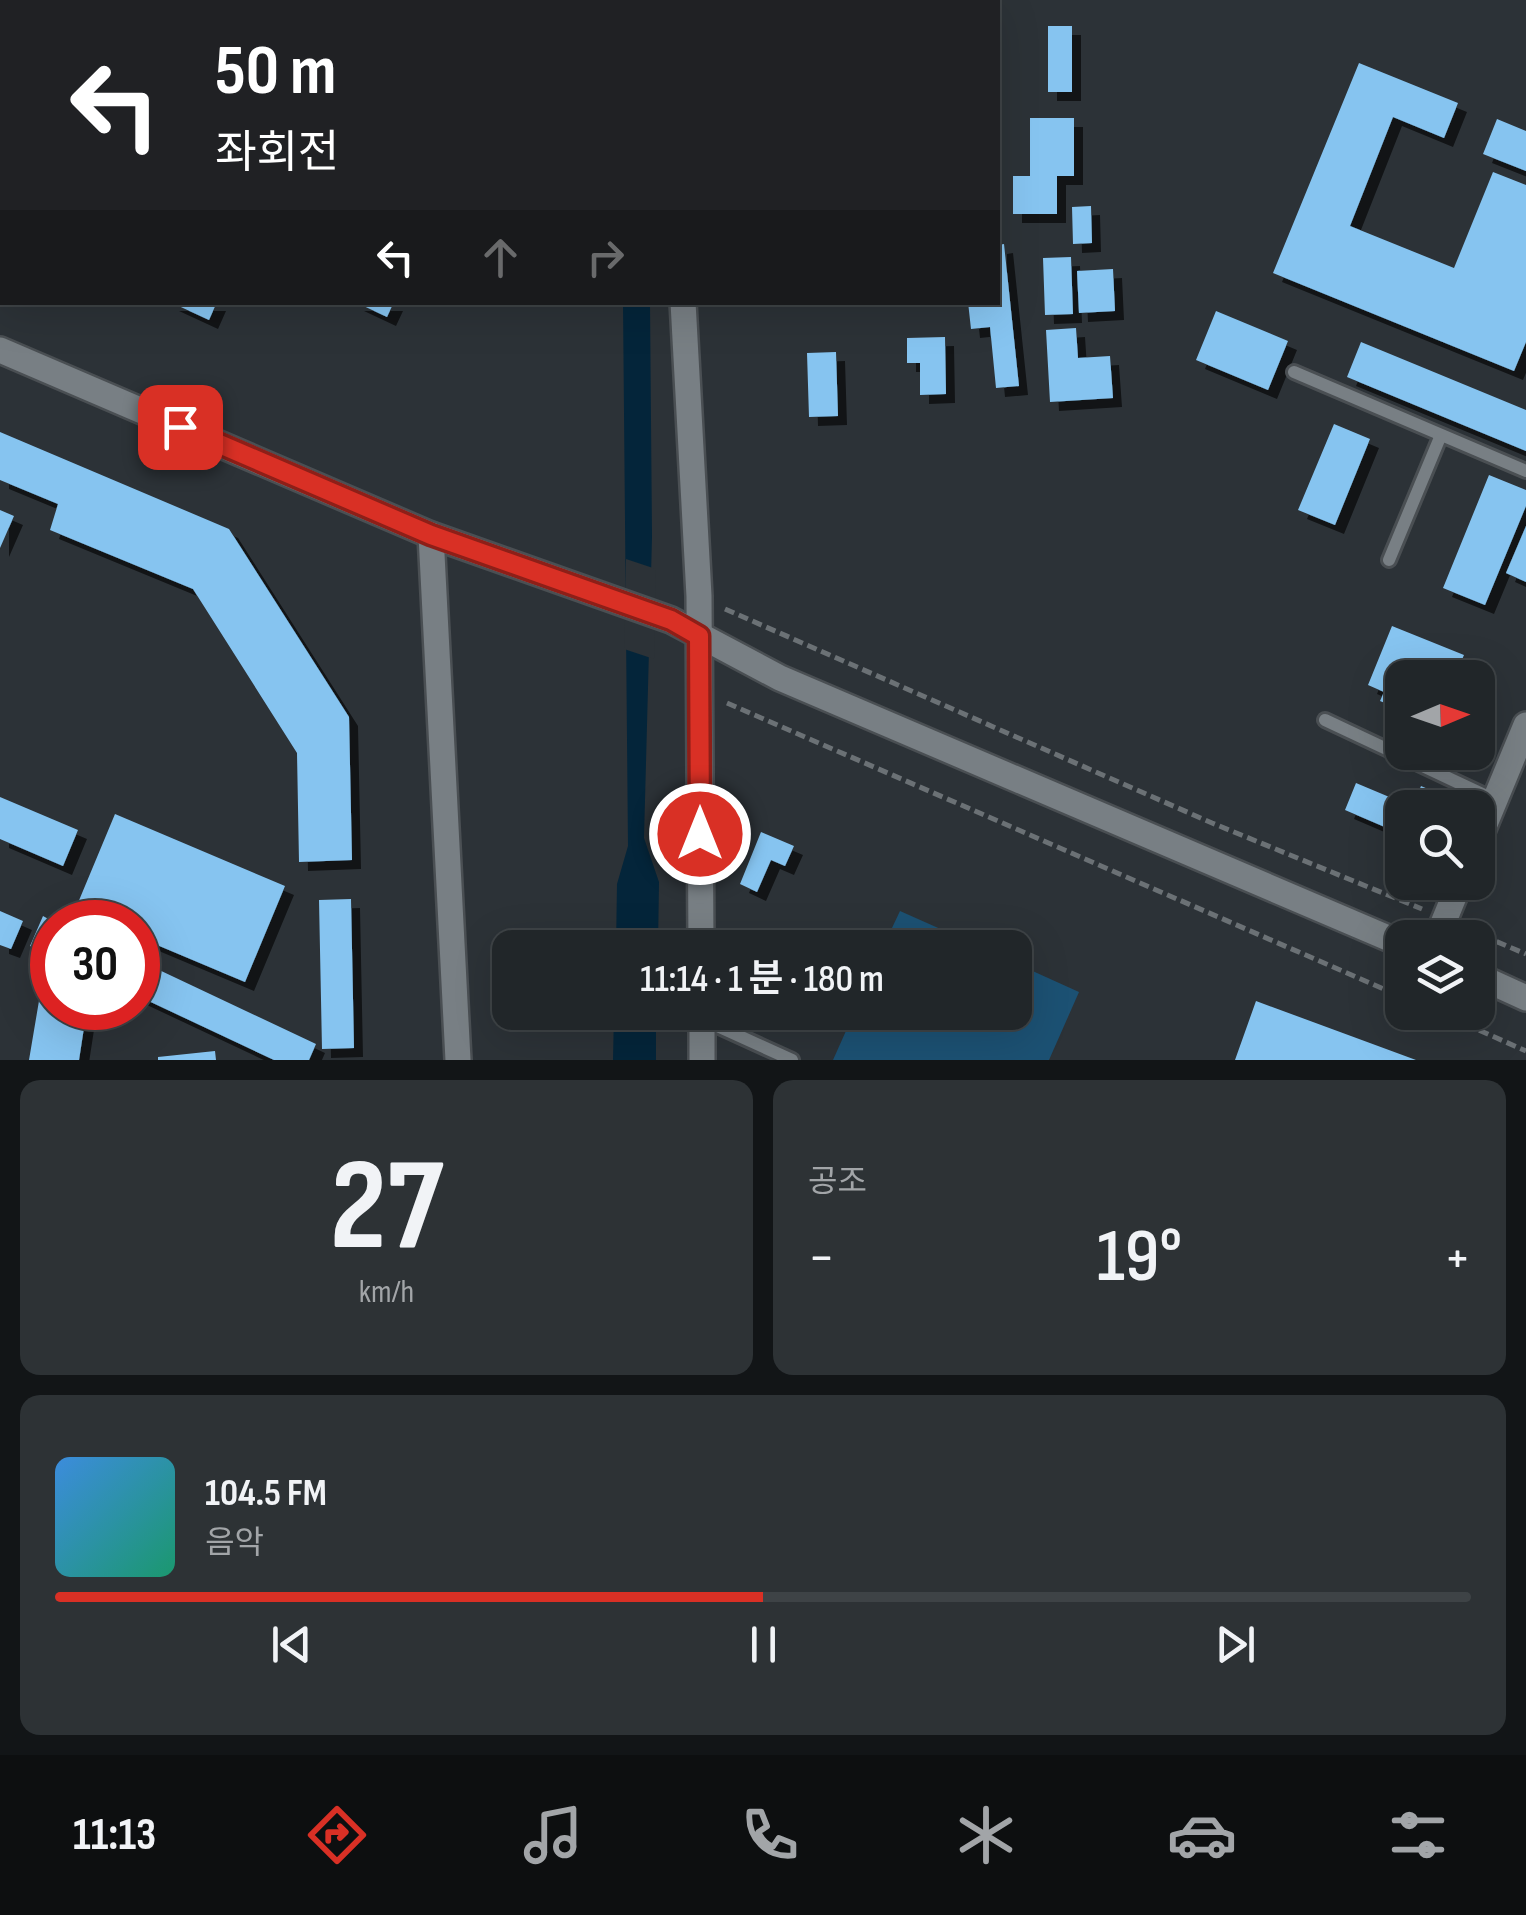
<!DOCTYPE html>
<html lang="ko">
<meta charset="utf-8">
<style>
:root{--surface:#212629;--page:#2d3235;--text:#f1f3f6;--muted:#a2a5a8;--line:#3e4346;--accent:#d93025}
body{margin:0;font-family:"Sofia Sans Condensed","Noto Sans KR",sans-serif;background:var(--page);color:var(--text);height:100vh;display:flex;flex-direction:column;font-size:38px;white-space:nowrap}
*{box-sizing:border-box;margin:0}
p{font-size:32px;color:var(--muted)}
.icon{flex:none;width:55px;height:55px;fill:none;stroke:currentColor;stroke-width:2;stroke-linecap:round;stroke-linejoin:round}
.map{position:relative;height:1060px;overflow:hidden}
.side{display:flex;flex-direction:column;gap:20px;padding:20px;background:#121517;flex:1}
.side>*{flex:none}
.top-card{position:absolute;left:0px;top:0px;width:1000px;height:305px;box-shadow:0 10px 40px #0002,0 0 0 2px var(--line);background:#202124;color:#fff;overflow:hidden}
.needle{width:65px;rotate:88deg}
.buttons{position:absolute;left:1385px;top:660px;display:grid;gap:20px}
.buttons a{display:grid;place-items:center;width:110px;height:110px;border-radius:20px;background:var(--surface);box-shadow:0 10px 40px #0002,0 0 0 2px var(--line);font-size:50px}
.speed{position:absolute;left:30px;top:900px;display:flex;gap:20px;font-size:50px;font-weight:700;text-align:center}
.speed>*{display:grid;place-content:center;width:130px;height:130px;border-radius:50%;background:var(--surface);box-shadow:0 10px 40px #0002,0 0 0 2px var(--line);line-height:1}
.speed .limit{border:15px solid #d22;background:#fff;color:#111}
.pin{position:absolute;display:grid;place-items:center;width:85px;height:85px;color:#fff;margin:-42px;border-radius:20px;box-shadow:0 5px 15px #0006}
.me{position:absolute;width:110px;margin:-55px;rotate:0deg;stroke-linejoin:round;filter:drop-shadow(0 0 8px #0008)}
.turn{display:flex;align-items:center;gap:35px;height:210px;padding:0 50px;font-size:45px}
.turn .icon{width:130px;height:130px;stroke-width:2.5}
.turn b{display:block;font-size:70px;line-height:85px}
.lanes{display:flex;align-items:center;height:95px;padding:0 50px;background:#0003;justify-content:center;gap:50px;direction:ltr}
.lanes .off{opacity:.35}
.big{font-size:75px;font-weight:600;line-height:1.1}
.side .tile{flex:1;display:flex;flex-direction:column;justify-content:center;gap:15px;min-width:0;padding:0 35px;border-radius:20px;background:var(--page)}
.side .dial{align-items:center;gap:0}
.dial b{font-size:130px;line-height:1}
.song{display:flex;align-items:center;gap:30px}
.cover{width:120px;height:120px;border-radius:15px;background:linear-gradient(135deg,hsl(210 70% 55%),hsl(160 70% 35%))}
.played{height:10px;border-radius:5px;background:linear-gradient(90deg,var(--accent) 50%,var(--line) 50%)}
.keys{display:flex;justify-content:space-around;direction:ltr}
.heat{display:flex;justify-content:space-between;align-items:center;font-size:55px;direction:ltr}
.side .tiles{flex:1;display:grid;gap:20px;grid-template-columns:1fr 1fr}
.tile:last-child{grid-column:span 2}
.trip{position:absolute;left:492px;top:930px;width:540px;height:100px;border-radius:20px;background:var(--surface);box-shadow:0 10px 40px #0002,0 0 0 2px var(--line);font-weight:600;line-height:100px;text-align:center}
.menu{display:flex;height:160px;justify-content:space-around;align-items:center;background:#0d0f10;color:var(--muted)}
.menu .icon{width:70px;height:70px}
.menu .on{color:var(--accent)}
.menu b{font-size:45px;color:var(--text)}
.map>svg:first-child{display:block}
.green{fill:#1c5173}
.water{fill:#04253a}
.pier{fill:#2c3237}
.building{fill:#86c4f0;filter:url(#shadow)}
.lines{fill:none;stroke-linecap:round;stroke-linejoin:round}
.service-casing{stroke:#4a4f53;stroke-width:18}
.minor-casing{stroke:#4a4f53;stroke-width:30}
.tertiary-casing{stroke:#4a4f53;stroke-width:30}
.path{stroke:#6b7175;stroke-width:5;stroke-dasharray:10 5;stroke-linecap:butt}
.service{stroke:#787f84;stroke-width:12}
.minor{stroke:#787f84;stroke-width:25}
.tertiary{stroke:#787f84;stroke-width:25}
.route-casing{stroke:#8d1f18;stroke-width:25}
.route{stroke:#d93025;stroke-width:18}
</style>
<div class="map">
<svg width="1526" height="1060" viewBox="0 0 1526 1060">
<defs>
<filter id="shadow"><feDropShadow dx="9" dy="9" stdDeviation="0" flood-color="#0009"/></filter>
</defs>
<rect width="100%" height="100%" fill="#2c3237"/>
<!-- green -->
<path class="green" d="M900 911 981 947H883Z
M1015 963 1079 992 1049 1060H833L854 1013 1015 1012Z"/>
<!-- water -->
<path class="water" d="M623 303H650L652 537 644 838 659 882 658 947 616 948 617 884 628 846Z
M614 1013H656V1060H613Z"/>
<!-- pier -->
<path class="pier" d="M626 559 656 569 654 659 624 649Z"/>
<!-- building -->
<path class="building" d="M1048 26H1072V92H1048Z
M1359 63 1458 103 1444 138 1393 117 1350 226 1454 268 1493 172 1526 185V342L1514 371 1273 273Z
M1030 118H1074V176H1057V214H1013V176H1030Z
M1497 119 1526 131V171L1483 154Z
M1091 206 1092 243 1073 244 1072 207Z
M1004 244 1019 386 996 388 990 327 971 329 968 302H998V245Z
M1071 257 1073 314 1045 315 1043 258Z
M1113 269 1115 311 1079 313 1077 271Z
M170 302H217L209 320Z
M355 302H394L387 317Z
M1216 311 1288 341 1268 390 1196 360Z
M1076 328 1078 358 1110 356 1113 398 1050 402 1046 330Z
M945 337 946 394 920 395V363H907V338Z
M1361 342 1526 410V451L1347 377Z
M836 352 838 416 809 417 807 353Z
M1334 424 1370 439 1335 525 1298 510Z
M0 432 229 529 349 717 352 860 299 862 297 753 193 589 50 530 58 504 0 480Z
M1489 475 1526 490V506L1485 605 1443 588Z
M0 510 14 516 0 548Z
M1526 526V582L1506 573Z
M1392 626 1464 655 1454 678H1402V710L1380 701 1384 692 1368 685Z
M1356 783 1406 804 1394 831 1345 810Z
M1421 786 1442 795 1437 808H1412Z
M0 797 78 830 63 866 0 839Z
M115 814 285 886 245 982 138 937V922H103L75 910Z
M761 832 794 846 785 866 771 860 757 892 740 884Z
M351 899 354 1048 322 1049 319 900Z
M0 911 23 921 11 949 0 945Z
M43 916 52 921V956L30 946Z
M138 960 316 1044 309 1060H274L138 996Z
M41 989 52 991V1008H87L79 1060H29Z
M1256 1001 1416 1060H1235Z
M215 1051 216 1060H158V1057Z"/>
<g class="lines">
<defs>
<path id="service" d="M1294 372 1526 471
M1389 560 1441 435
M1325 720 1495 800
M702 1019 792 1060"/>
<path id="minor" d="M684 2V0
M683 302 699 596 701 948
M431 535 458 1060
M702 1012V1060"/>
<path id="tertiary" d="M0 350 431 535 671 620 780 678 1402 944
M1478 841 1526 725
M1437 938 1460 882
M1478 976 1526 998"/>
</defs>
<!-- service casing -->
<use href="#service" class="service-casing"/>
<!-- minor casing -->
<use href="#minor" class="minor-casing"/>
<!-- tertiary casing -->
<use href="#tertiary" class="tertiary-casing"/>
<!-- path -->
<path class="path" d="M725 609 1212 823 1422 909
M727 703 1402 997
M1469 930 1526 954
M1438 1012 1526 1051"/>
<!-- service -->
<use href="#service" class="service"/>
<!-- minor -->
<use href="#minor" class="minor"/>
<!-- tertiary -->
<use href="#tertiary" class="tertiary"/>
</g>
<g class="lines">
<defs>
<path id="route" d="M180 427 431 535 671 620 699 636 700 834"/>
</defs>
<!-- route casing -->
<use href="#route" class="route-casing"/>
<!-- route -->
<use href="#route" class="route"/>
</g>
</svg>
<div class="buttons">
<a><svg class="needle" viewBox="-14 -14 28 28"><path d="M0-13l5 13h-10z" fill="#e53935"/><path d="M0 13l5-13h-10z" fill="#a2a5a8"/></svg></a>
<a><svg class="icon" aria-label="search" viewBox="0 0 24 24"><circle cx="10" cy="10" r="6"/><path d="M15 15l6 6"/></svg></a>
<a><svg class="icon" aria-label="layers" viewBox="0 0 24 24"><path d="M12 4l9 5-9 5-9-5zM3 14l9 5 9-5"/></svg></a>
</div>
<div class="speed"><div class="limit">30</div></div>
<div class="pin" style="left:180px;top:427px;background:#d93025"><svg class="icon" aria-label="arrive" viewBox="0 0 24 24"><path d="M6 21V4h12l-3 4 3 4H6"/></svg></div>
<svg class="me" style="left:700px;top:834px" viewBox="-20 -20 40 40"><circle r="17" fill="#d93025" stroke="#fff" stroke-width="3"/><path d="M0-11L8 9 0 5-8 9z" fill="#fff"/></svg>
<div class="trip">11:14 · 1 분 · 180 m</div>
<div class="top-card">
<div class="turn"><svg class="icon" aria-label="left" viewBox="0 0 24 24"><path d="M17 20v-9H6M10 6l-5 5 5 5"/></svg><div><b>50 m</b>좌회전</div></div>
<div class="lanes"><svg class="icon" aria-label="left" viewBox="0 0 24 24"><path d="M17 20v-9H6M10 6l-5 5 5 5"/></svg><svg class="icon off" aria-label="ahead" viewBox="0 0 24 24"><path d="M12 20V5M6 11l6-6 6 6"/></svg><svg class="icon off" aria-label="right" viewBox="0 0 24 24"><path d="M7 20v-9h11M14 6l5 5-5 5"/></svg></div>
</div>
</div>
<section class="side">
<div class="tiles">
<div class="tile dial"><b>27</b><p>km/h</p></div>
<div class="tile"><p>공조</p>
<div class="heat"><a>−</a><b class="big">19°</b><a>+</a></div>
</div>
<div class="tile">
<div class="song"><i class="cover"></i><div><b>104.5 FM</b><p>음악</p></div></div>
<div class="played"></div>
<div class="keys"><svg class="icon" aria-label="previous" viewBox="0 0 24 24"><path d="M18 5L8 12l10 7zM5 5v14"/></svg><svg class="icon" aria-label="pause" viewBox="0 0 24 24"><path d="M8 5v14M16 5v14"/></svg><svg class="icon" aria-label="next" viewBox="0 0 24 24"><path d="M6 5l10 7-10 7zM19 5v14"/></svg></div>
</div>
</div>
</section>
<nav class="menu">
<b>11:13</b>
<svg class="icon on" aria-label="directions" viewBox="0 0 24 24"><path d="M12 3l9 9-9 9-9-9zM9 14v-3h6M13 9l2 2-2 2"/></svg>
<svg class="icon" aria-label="music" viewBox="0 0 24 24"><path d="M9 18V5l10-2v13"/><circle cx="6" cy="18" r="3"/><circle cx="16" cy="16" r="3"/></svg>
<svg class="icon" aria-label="phone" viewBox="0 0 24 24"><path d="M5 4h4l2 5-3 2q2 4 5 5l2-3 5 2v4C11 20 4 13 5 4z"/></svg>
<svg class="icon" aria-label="climate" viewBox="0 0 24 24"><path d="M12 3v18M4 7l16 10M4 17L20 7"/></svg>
<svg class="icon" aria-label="car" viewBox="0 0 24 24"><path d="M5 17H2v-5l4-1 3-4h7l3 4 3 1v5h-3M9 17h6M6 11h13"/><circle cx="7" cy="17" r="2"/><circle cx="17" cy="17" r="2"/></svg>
<svg class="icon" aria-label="filters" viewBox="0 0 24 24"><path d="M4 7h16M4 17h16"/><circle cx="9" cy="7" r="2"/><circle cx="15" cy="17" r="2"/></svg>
</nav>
